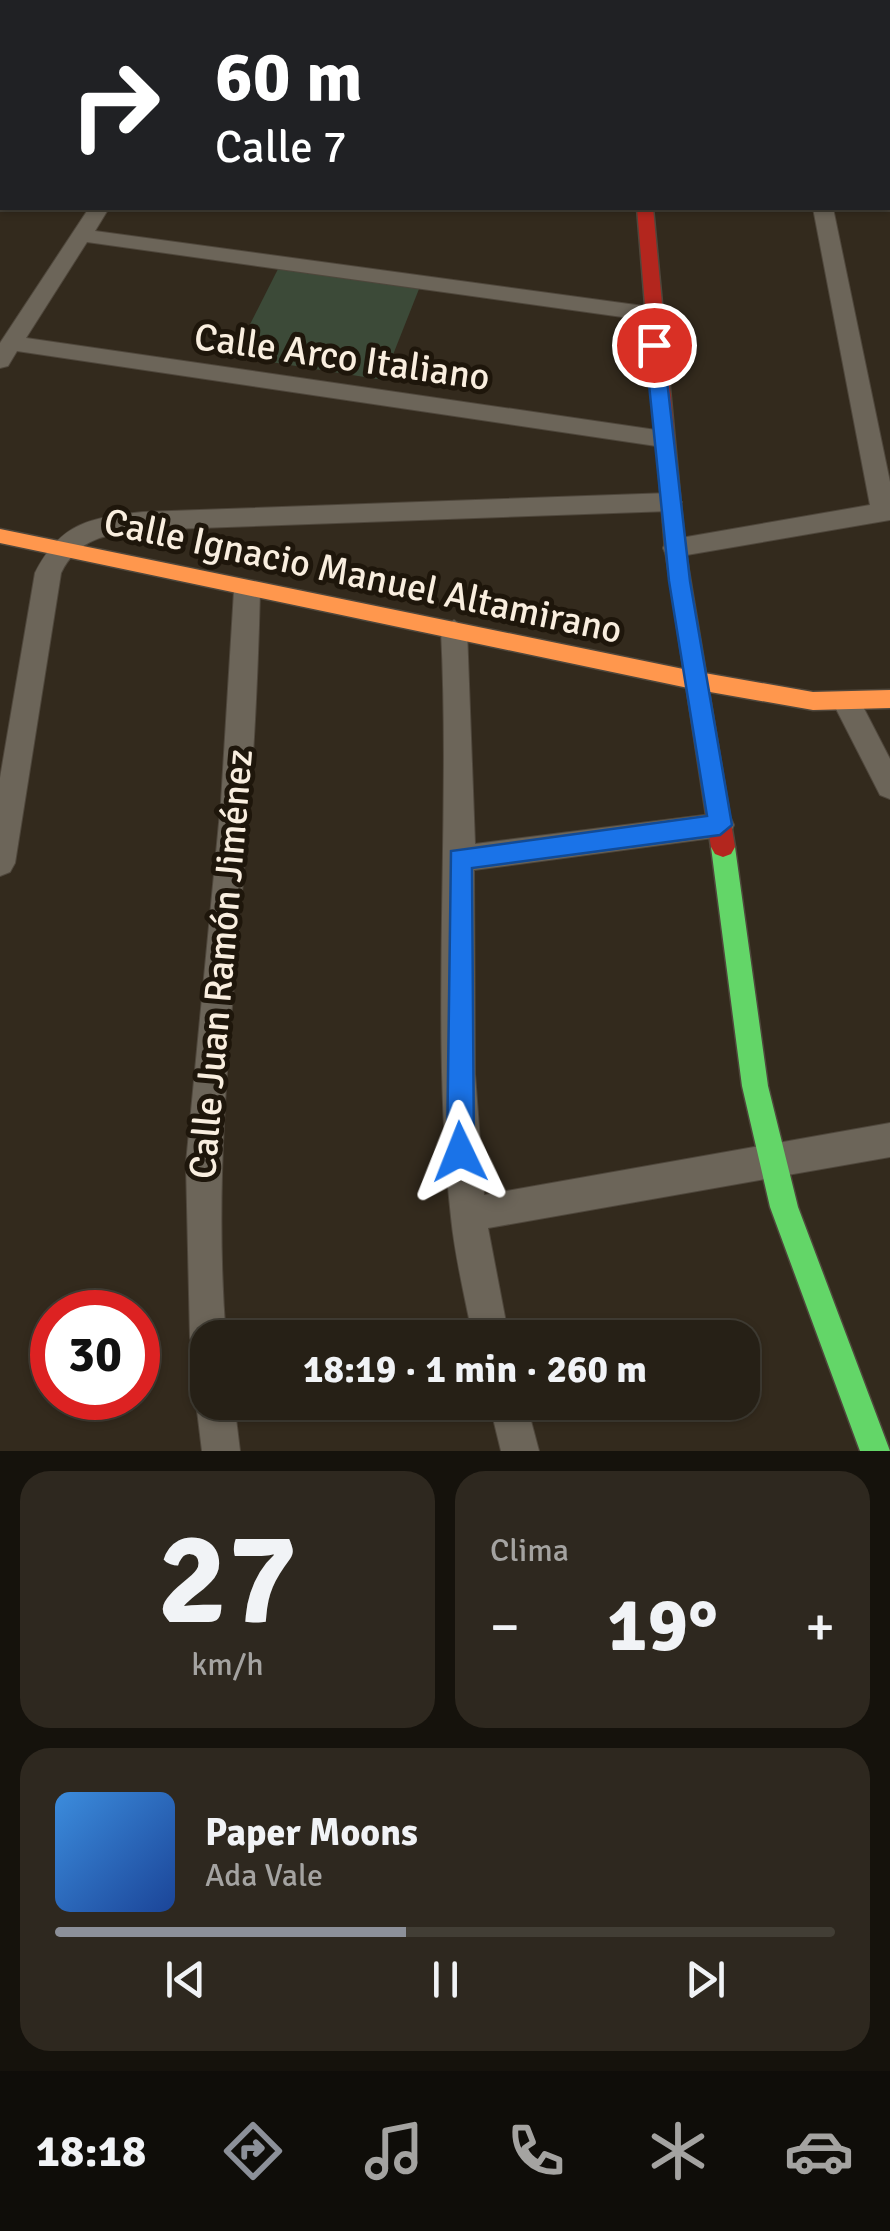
<!DOCTYPE html>
<html lang="es">
<meta charset="utf-8">
<style>
:root{--surface:#262016;--page:#2e281f;--text:#f1f3f6;--muted:#a4a3a1;--line:#423e35;--accent:#8c9099}
body{margin:0;font-family:Signika,sans-serif;background:var(--page);color:var(--text);height:100vh;display:flex;flex-direction:column;font-size:38px;white-space:nowrap}
*{box-sizing:border-box;margin:0}
p{font-size:32px;color:var(--muted)}
.icon{flex:none;width:55px;height:55px;fill:none;stroke:currentColor;stroke-width:2;stroke-linecap:round;stroke-linejoin:round}
.map{position:relative;height:1451px;overflow:hidden}
.side{display:flex;flex-direction:column;gap:20px;padding:20px;background:#15120c;flex:1}
.side>*{flex:none}
.hud{position:absolute;left:0px;top:0px;width:890px;height:210px;box-shadow:0 2px 8px #0004,0 0 0 2px var(--line);background:#202124;color:#fff;overflow:hidden}
.speed{position:absolute;left:30px;top:1290px;display:flex;gap:20px;font-size:50px;font-weight:700;text-align:center}
.speed>*{display:grid;place-content:center;width:130px;height:130px;border-radius:50%;background:var(--surface);box-shadow:0 2px 8px #0004,0 0 0 2px var(--line);line-height:1}
.speed .limit{border:15px solid #d22;background:#fff;color:#111}
.pin{position:absolute;display:grid;place-items:center;width:85px;height:85px;color:#fff;margin:-42px;border:5px solid #fff;border-radius:50%;box-shadow:0 2px 10px #0007}
.me{position:absolute;width:110px;margin:-55px;rotate:358deg;stroke-linejoin:round;filter:drop-shadow(0 0 8px #0008)}
.turn{display:flex;align-items:center;gap:35px;height:210px;padding:0 50px;font-size:45px}
.turn .icon{width:130px;height:130px;stroke-width:2.5}
.turn b{display:block;font-size:70px;line-height:85px}
.big{font-size:75px;font-weight:700;line-height:1.1}
.side .widget{flex:1;display:flex;flex-direction:column;justify-content:center;gap:15px;min-width:0;padding:0 35px;border-radius:30px;background:var(--page)}
.side .dial{align-items:center;gap:0}
.dial b{font-size:130px;line-height:1}
.song{display:flex;align-items:center;gap:30px}
.cover{width:120px;height:120px;border-radius:15px;background:linear-gradient(135deg,hsl(210 70% 55%),hsl(220 70% 35%))}
.played{height:10px;border-radius:5px;background:linear-gradient(90deg,var(--accent) 45%,var(--line) 45%)}
.keys{display:flex;justify-content:space-around;direction:ltr}
.heat{display:flex;justify-content:space-between;align-items:center;font-size:55px;direction:ltr}
.side .tiles{flex:1;display:grid;gap:20px;grid-template-columns:1fr 1fr}
.widget:last-child{grid-column:span 2}
.trip{position:absolute;left:190px;top:1320px;width:570px;height:100px;border-radius:30px;background:var(--surface);box-shadow:0 2px 8px #0004,0 0 0 2px var(--line);font-weight:700;line-height:100px;text-align:center}
.tab-bar{display:flex;height:160px;justify-content:space-around;align-items:center;background:#0f0d09;color:var(--muted)}
.tab-bar .icon{width:70px;height:70px}
.tab-bar .current{color:var(--accent)}
.tab-bar b{font-size:45px;color:var(--text)}
.map>svg:first-child{display:block}
.green{fill:#3c4a38}
.lines{fill:none;stroke-linecap:round;stroke-linejoin:round}
.street-casing{stroke:#4f473c;stroke-width:2}
.fast-casing{stroke:#4f473c;stroke-width:3}
.slow-casing{stroke:#4f473c;stroke-width:3}
.jam-casing{stroke:#4f473c;stroke-width:3}
.street{fill:#6c6559;fill-rule:evenodd}
.fast{fill:#63d668;fill-rule:evenodd}
.slow{fill:#ff974d;fill-rule:evenodd}
.jam{fill:#b3261e;fill-rule:evenodd}
.route{fill:#1a73e8;stroke:#114b97;stroke-width:2.5}
.labels{text-anchor:middle;dominant-baseline:central;stroke-width:10;stroke-linejoin:round;paint-order:stroke}
.street-label{font-size:38px;fill:#f9eedf;stroke:#1e160b}
</style>
<div class="map">
<svg width="890" height="1451" viewBox="0 0 890 1451">
<rect width="100%" height="100%" fill="#332a1d"/>
<!-- green -->
<path class="green" d="M279 267 419 289 383 380 234 356Z"/>
<g class="lines">
<defs>
<path id="street" d="M353 0H391L393 2H355Z
M620 0H638V2H621Z
M888 44H890V54H888Z
M2 104V118L0 119V105Z
M888 146H890V158H888Z
M0 182H2V194H0Z
M89 208H109L95 231 651 307 662 314 651 321 87 242 26 338 663 431 675 439 663 447 17 351 8 366 0 368V343Z
M813 208H833L890 482V520L675 557 666 555 663 548 666 541 675 539 870 505Z
M670 493 682 502 670 511 143 530C107 534 78 538 61 573L15 863 10 872 0 876V778L35 573C61 522 90 518 143 512Z
M247 581 260 591C258 672 254 754 247 835 233 1003 212 1169 226 1338H208V1356L195 1351 190 1338 186 1163 221 802 234 591Z
M454 620 467 630 475 844 720 813 730 816 734 825 730 834 720 837 474 870 475 1074 484 1195 890 1123V1157L488 1228 509 1338H473C465 1298 455 1257 451 1217 430 1024 451 825 441 630Z
M847 692 857 695 890 759V799L880 795 833 703 837 695Z
M208 1387V1402H234L240 1451H202L196 1402Z
M489 1402H526L539 1451H501Z"/>
<path id="fast" d="M723 837 731 840 735 847 768 1086 798 1207 890 1451H860L770 1207 742 1086 711 847 715 840Z"/>
<path id="slow" d="M0 529 693 671 813 692 890 690V708L813 710 693 689 0 543Z"/>
<path id="jam" d="M637 208H653L685 548 735 847 731 854 723 857 715 854 711 847 665 548Z"/>
</defs>
<!-- street casing -->
<use href="#street" class="street-casing"/>
<!-- fast casing -->
<use href="#fast" class="fast-casing"/>
<!-- slow casing -->
<use href="#slow" class="slow-casing"/>
<!-- jam casing -->
<use href="#jam" class="jam-casing"/>
<!-- street -->
<use href="#street" class="street"/>
<!-- fast -->
<use href="#fast" class="fast"/>
<!-- slow -->
<use href="#slow" class="slow"/>
<!-- jam -->
<use href="#jam" class="jam"/>
</g>
<!-- route -->
<path class="route" d="M654 339 663 345 690 581 732 825 720 835 472 868 474 1152 470 1162 460 1166 451 1162 447 1152 451 851 707 816 669 581 645 345Z"/>
<g class="labels">
<!-- street labels -->
<g class="street-label">
<text transform="translate(342 357) rotate(8)">Calle Arco Italiano</text>
<text transform="translate(363 576) rotate(12)">Calle Ignacio Manuel Altamirano</text>
<text transform="translate(221 964) rotate(-85)">Calle Juan Ramón Jiménez</text>
</g>
</g>
</svg>
<div class="speed"><div class="limit">30</div></div>
<div class="pin" style="left:654px;top:345px;background:#d93025"><svg class="icon" aria-label="arrive" viewBox="0 0 24 24"><path d="M6 21V4h12l-3 4 3 4H6"/></svg></div>
<svg class="me" style="left:460px;top:1152px" viewBox="-20 -20 40 40"><path d="M0-17L14 15 0 8-14 15z" fill="#1a73e8" stroke="#fff" stroke-width="4"/></svg>
<div class="trip">18:19 · 1 min · 260 m</div>
<div class="hud">
<div class="turn"><svg class="icon" aria-label="right" viewBox="0 0 24 24"><path d="M7 20v-9h11M14 6l5 5-5 5"/></svg><div><b>60 m</b>Calle 7</div></div>
</div>
</div>
<section class="side">
<div class="tiles">
<div class="widget dial"><b>27</b><p>km/h</p></div>
<div class="widget"><p>Clima</p>
<div class="heat"><a>−</a><b class="big">19°</b><a>+</a></div>
</div>
<div class="widget">
<div class="song"><i class="cover"></i><div><b>Paper Moons</b><p>Ada Vale</p></div></div>
<div class="played"></div>
<div class="keys"><svg class="icon" aria-label="previous" viewBox="0 0 24 24"><path d="M18 5L8 12l10 7zM5 5v14"/></svg><svg class="icon" aria-label="pause" viewBox="0 0 24 24"><path d="M8 5v14M16 5v14"/></svg><svg class="icon" aria-label="next" viewBox="0 0 24 24"><path d="M6 5l10 7-10 7zM19 5v14"/></svg></div>
</div>
</div>
</section>
<nav class="tab-bar">
<b>18:18</b>
<svg class="icon current" aria-label="directions" viewBox="0 0 24 24"><path d="M12 3l9 9-9 9-9-9zM9 14v-3h6M13 9l2 2-2 2"/></svg>
<svg class="icon" aria-label="music" viewBox="0 0 24 24"><path d="M9 18V5l10-2v13"/><circle cx="6" cy="18" r="3"/><circle cx="16" cy="16" r="3"/></svg>
<svg class="icon" aria-label="phone" viewBox="0 0 24 24"><path d="M5 4h4l2 5-3 2q2 4 5 5l2-3 5 2v4C11 20 4 13 5 4z"/></svg>
<svg class="icon" aria-label="climate" viewBox="0 0 24 24"><path d="M12 3v18M4 7l16 10M4 17L20 7"/></svg>
<svg class="icon" aria-label="car" viewBox="0 0 24 24"><path d="M5 17H2v-5l4-1 3-4h7l3 4 3 1v5h-3M9 17h6M6 11h13"/><circle cx="7" cy="17" r="2"/><circle cx="17" cy="17" r="2"/></svg>
</nav>
